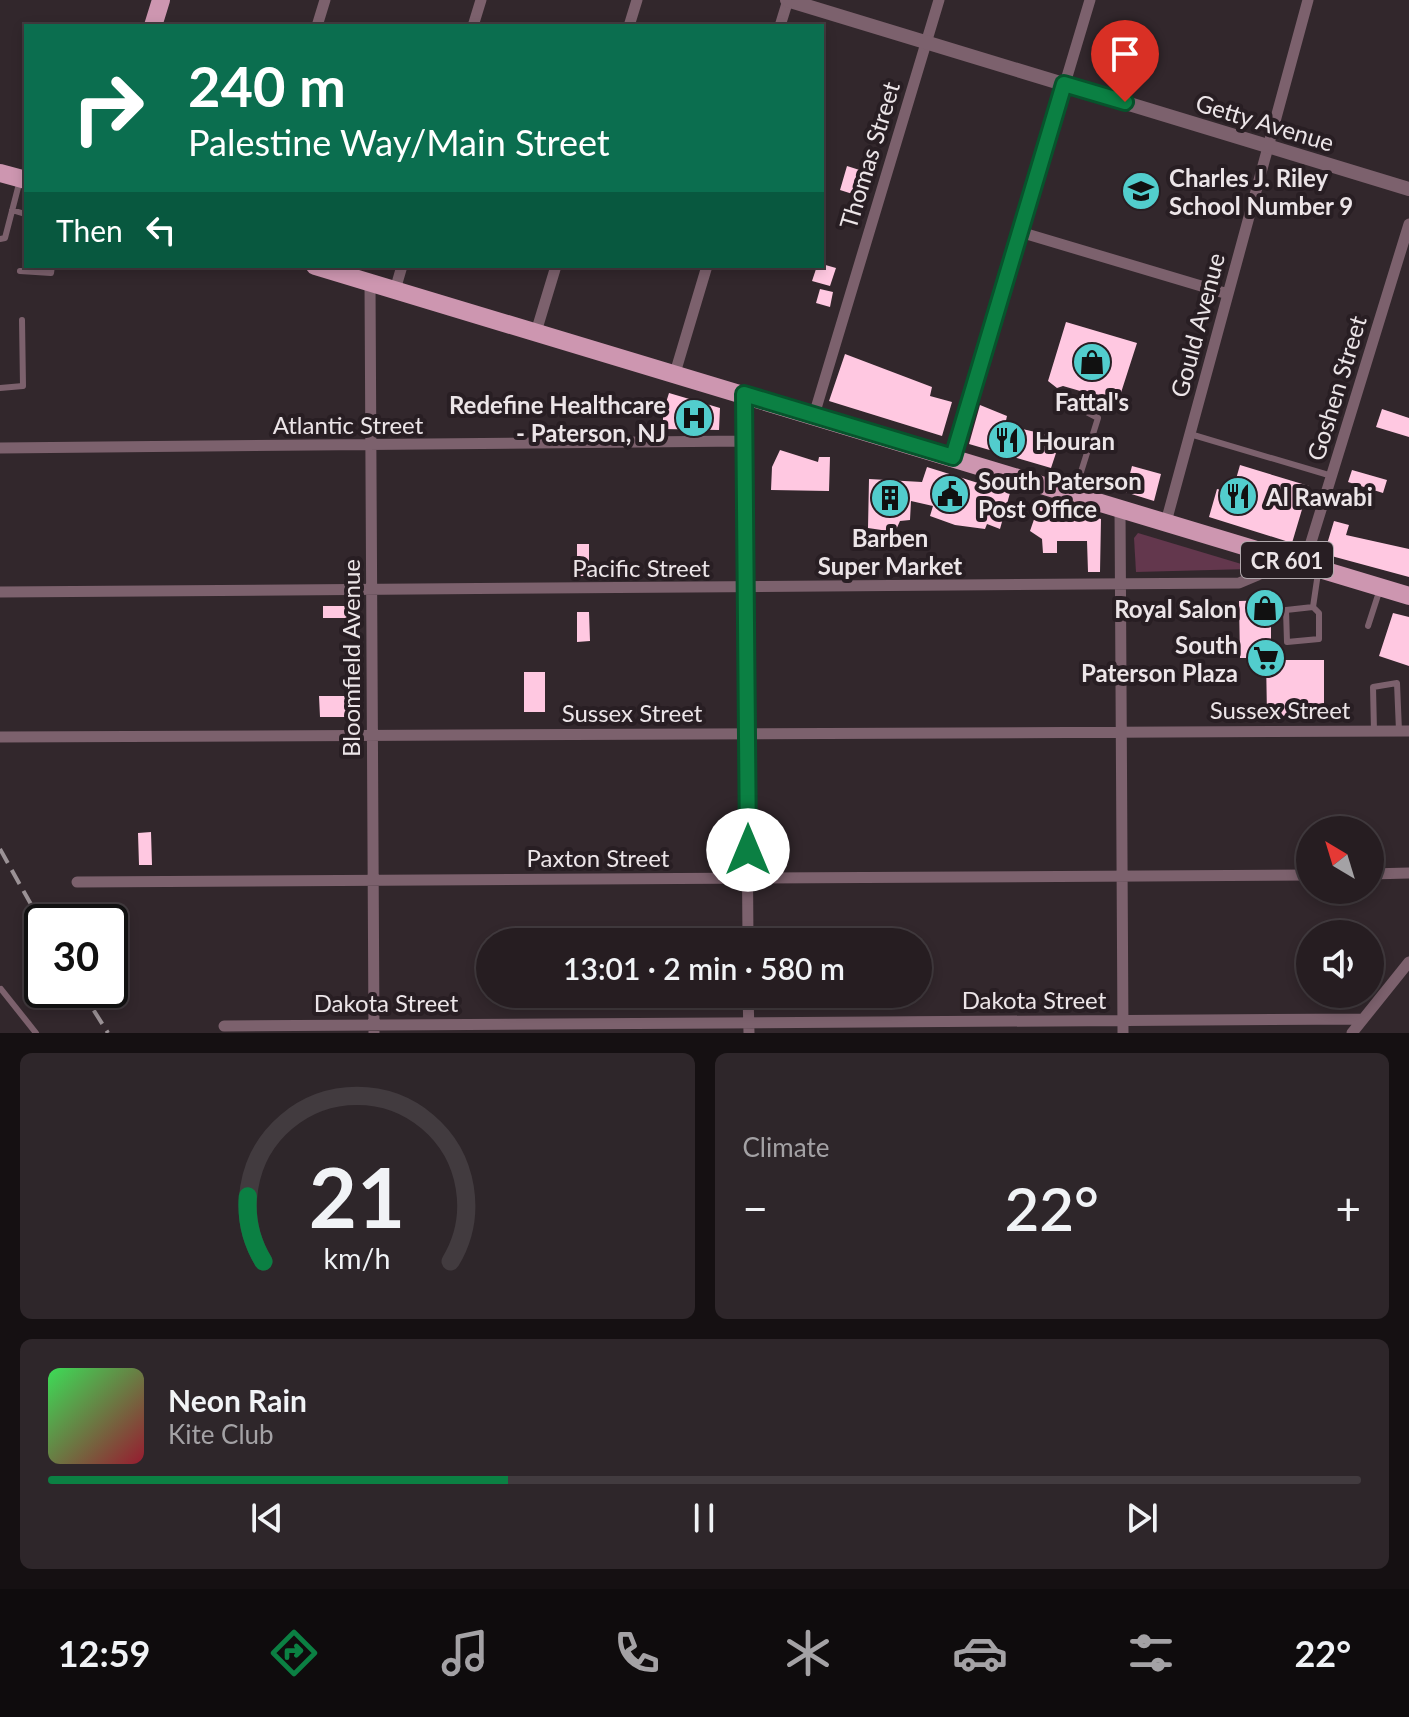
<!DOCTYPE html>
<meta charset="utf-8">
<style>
:root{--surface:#261d21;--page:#2e262a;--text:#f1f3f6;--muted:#a4a2a5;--line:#423b3f;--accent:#0b8043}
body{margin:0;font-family:Lato,sans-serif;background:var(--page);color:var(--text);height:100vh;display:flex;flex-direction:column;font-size:30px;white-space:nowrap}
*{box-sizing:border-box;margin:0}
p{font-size:26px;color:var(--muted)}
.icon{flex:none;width:44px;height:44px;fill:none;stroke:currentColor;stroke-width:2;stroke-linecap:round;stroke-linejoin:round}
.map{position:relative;height:1033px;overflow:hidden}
.sheet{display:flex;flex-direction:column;gap:20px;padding:20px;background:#151012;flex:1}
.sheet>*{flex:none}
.banner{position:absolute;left:24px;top:24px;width:800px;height:244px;border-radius:0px;box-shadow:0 4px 12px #0003,0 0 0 2px var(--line);background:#0b6e4f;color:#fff;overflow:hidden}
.needle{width:52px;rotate:322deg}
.fabs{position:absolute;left:1296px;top:816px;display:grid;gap:16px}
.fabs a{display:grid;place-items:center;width:88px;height:88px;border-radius:50%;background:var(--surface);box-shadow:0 4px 12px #0003,0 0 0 2px var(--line);font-size:40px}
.speed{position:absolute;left:24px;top:904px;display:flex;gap:16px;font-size:40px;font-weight:700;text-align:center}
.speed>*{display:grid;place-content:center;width:104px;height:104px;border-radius:50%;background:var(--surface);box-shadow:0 4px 12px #0003,0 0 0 2px var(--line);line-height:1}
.speed .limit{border:4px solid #111;border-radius:12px;background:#fff;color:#111}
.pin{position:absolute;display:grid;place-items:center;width:68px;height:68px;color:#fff;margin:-82px -34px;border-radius:50% 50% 50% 0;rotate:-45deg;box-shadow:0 0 8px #0007}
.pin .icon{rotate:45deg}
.me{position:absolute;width:88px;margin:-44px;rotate:0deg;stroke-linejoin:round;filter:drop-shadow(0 0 6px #0008)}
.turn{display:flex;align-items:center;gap:28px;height:168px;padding:0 32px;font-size:36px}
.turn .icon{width:104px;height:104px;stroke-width:2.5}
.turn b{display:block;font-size:56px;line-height:68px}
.then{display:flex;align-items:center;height:76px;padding:0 32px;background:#0003;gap:16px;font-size:30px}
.big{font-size:60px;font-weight:600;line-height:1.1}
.sheet .card{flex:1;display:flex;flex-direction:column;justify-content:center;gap:12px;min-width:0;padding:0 28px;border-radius:12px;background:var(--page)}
.sheet .dial{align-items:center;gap:0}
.dial svg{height:208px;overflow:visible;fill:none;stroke:var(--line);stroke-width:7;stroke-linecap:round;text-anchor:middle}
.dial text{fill:var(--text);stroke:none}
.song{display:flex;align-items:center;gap:24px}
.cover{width:96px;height:96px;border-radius:12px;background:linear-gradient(135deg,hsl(130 70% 55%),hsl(350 70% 35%))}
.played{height:8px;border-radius:4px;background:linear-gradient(90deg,var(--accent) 35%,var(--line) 35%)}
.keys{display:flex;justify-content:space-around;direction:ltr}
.heat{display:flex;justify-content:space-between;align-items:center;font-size:44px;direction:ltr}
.sheet .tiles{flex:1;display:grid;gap:20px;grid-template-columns:1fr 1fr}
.card:last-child{grid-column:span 2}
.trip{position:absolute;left:476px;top:928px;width:456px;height:80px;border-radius:40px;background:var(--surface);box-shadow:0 4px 12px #0003,0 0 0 2px var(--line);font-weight:600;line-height:80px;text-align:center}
.tab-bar{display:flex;height:128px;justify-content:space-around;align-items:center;background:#0f0c0d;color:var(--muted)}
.tab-bar .icon{width:56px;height:56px}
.tab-bar .active{color:var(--accent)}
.tab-bar b{font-size:36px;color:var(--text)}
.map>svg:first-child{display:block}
.green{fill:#63374d}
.building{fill:#ffc8e1}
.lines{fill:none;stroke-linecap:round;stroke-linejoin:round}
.service{stroke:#7c616d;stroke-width:6}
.minor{stroke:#7c616d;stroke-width:11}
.tertiary{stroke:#7c616d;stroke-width:14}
.primary{stroke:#cd96b0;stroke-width:18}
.rail{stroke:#9b9296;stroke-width:4;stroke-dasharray:16 8;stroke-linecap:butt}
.route-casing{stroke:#07532c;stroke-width:20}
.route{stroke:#0b8043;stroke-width:14}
.labels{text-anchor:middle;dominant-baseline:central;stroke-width:8;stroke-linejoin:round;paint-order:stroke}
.shield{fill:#281e23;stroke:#b1a9ad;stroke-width:2}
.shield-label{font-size:22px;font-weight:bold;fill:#ece5e8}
.street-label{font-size:24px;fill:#ece5e8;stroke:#281e23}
.poi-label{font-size:24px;font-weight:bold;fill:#ece5e8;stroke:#281e23;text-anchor:start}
</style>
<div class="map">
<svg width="1409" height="1033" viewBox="0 0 1409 1033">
<rect width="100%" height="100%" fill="#32272c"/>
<!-- green -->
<path class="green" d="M1138 533 1248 566 1249 569 1136 572 1134 538Z"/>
<!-- building -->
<path class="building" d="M847 166 869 173 862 197 840 190Z
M822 264 836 268 830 286 812 281 817 266Z
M820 289 833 292 830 307 816 303Z
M1066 322 1137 343 1118 402 1063 386 1057 388 1048 381Z
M845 354 932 387 930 396 952 402 942 436 829 401Z
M669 393 720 408 719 430 663 429V412Z
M980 405 1007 416 1005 425 1061 438 1051 468 969 444Z
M1382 409 1409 418V437L1376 427Z
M780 450 818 462 819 457H830L829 491 771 490 772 467Z
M1240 465 1309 486 1292 543 1209 517 1217 489 1232 493Z
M1132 466 1161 474 1154 501 1125 492Z
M927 467 1010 493 1000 529 987 524 985 529 955 525 930 516 933 506 911 501 910 520 900 521 895 532 868 528 869 479 922 482Z
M1352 470 1387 480 1383 493 1348 482Z
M1040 502 1101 519 1100 572H1088L1087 541H1057V553H1043L1042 539 1030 531Z
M1334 521 1349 525 1346 535 1409 549V577L1324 554Z
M577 544H589V576H577Z
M1271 600V650L1282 660H1324V715L1267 716 1266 658H1240L1239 601Z
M323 606H349V618H323Z
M577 612H589L590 641 577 642Z
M1393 613 1409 617V666L1379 656Z
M524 672H545V712H524Z
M319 696H353V717H320Z
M151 832 152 865H139L138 833Z"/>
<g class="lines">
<!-- service -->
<path class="service" d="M12 210 25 214
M0 239 5 238 20 180
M20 271 51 273 52 266
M0 388 23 386 22 320
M1190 434 1332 476
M1075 491 1098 418 1077 407
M1313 607 1319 613V639L1287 642 1286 610 1313 607 1318 573
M1368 626 1379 592
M1374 731 1373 687 1397 683 1399 731
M1 989 36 1033"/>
<!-- minor -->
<path class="minor" d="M317 26 325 0
M473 26 481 0
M629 26 637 0
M780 26 788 0
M1020 232 1228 294
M370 283 374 1033
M395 290 402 266
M536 332 556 266
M675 373 707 266
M744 394 748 942
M814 415 939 0
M0 448 744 441
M953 457 1090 0
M1120 508 1123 1033
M1166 522 1308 0
M1304 565 1409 224
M0 592 1239 583 1258 575 1266 553
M0 737 1409 731
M1370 874 1409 873
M77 882 1310 875
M748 994 749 1033
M224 1026 1363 1019
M1352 1033 1409 962"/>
<!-- tertiary -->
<path class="tertiary" d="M787 0 1409 189"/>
<!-- primary -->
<path class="primary" d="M153 26 161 0
M0 173 26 180
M315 266 1409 596"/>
<!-- rail -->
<path class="rail" d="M0 849 42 924
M81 990 108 1033"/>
</g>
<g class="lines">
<defs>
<path id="route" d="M748 850 744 394 953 457 1064 84 1125 102"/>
</defs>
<!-- route casing -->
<use href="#route" class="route-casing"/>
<!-- route -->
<use href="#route" class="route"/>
</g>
<!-- icons -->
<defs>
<symbol id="school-disc" viewBox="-11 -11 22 22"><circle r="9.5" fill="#52cdcd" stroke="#281e23"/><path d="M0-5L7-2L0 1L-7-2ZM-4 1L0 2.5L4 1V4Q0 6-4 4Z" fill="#111"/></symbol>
<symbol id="shop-disc" viewBox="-11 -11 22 22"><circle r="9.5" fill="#52cdcd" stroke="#281e23"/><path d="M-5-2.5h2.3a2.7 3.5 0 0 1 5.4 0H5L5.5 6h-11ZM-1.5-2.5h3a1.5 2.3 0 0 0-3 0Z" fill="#111"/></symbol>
<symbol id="hospital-disc" viewBox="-11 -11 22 22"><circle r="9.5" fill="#52cdcd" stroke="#281e23"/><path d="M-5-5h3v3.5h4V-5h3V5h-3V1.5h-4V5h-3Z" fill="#111"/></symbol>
<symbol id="restaurant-disc" viewBox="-11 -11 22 22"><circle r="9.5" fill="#52cdcd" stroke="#281e23"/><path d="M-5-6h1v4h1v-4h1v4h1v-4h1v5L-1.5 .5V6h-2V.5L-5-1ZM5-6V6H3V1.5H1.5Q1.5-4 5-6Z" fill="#111"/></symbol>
<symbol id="civic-disc" viewBox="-11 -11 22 22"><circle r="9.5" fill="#52cdcd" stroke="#281e23"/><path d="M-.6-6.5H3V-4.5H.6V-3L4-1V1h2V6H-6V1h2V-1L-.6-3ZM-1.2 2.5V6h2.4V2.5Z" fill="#111"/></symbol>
<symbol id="building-disc" viewBox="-11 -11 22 22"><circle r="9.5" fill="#52cdcd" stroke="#281e23"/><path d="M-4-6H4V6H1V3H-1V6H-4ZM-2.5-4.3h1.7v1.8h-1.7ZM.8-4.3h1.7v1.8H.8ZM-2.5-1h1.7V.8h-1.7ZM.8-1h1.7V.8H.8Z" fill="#111"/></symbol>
<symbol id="supermarket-disc" viewBox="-11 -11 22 22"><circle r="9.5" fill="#52cdcd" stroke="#281e23"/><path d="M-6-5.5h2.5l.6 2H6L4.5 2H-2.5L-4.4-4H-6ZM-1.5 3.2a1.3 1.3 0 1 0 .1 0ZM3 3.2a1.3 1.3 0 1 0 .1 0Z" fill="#111"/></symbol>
</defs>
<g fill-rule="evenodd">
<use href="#school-disc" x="1119" y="169" width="44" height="44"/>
<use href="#shop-disc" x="1070" y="340" width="44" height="44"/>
<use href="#hospital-disc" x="672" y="396" width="44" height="44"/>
<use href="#restaurant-disc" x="985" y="418" width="44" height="44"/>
<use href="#civic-disc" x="928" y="472" width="44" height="44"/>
<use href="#restaurant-disc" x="1216" y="474" width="44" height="44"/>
<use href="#building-disc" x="868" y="476" width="44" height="44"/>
<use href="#shop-disc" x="1243" y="586" width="44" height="44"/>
<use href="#supermarket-disc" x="1244" y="636" width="44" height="44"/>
</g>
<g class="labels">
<!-- shield labels -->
<rect class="shield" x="1241" y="542" width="92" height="36" rx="6"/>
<g class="shield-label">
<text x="1287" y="560">CR 601</text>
</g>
<!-- street labels -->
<g class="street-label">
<text transform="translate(1265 122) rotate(17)">Getty Avenue</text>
<text transform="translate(869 155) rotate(-73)">Thomas Street</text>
<text transform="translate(1197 325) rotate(-75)">Gould Avenue</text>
<text transform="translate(1336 388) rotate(-73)">Goshen Street</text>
<text x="348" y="424">Atlantic Street</text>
<text x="641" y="567">Pacific Street</text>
<text transform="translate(350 658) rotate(-90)">Bloomfield Avenue</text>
<text x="1280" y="709">Sussex Street</text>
<text x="632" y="712">Sussex Street</text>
<text x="598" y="857">Paxton Street</text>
<text x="1034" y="999">Dakota Street</text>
<text x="386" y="1002">Dakota Street</text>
</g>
<!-- poi labels -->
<g class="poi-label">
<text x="1169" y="177">Charles J. Riley<tspan x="1169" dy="28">School Number 9</tspan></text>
<text x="1092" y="401" text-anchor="middle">Fattal's</text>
<text x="666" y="404" text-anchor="end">Redefine Healthcare<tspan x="666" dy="28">- Paterson, NJ</tspan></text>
<text x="1035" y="440">Houran</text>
<text x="978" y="480">South Paterson<tspan x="978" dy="28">Post Office</tspan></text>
<text x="1266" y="496">Al Rawabi</text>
<text x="890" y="537" text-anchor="middle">Barben<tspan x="890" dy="28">Super Market</tspan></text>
<text x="1237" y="608" text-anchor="end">Royal Salon</text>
<text x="1238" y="644" text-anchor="end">South<tspan x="1238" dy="28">Paterson Plaza</tspan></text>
</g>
</g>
</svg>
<div class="fabs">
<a><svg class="needle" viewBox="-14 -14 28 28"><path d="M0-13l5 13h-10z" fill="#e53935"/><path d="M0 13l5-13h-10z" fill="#a4a2a5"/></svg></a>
<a><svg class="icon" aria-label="sound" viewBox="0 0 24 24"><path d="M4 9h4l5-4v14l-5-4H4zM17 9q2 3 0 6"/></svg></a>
</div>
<div class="speed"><div class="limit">30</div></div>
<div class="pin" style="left:1125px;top:102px;background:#d93025"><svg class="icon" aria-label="arrive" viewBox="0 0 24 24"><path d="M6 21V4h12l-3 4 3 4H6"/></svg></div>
<svg class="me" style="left:748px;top:850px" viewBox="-20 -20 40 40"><circle r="19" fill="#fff"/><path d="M0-13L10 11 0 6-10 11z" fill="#0b8043"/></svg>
<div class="trip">13:01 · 2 min · 580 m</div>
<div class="banner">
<div class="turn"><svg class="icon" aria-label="right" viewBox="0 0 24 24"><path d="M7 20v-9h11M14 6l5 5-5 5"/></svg><div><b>240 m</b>Palestine Way/Main Street</div></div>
<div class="then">Then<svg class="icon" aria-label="left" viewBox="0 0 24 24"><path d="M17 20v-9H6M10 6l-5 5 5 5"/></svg></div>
</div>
</div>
<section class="sheet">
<div class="tiles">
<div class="card dial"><svg viewBox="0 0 100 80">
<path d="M14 69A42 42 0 1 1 86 69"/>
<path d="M14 69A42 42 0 0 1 8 44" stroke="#0b8043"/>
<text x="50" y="56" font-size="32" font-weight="700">21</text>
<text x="50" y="72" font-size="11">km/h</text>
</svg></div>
<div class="card"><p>Climate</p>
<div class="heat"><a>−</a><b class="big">22°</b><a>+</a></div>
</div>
<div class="card">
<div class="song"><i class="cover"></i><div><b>Neon Rain</b><p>Kite Club</p></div></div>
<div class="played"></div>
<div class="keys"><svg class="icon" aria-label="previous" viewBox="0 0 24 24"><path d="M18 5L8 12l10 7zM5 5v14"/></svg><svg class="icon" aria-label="pause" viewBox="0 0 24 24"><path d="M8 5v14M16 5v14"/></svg><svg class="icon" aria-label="next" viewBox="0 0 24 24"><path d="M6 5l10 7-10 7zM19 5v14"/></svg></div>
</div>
</div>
</section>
<nav class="tab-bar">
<b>12:59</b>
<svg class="icon active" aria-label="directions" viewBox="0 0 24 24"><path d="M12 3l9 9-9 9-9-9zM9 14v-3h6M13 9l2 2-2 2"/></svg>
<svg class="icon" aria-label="music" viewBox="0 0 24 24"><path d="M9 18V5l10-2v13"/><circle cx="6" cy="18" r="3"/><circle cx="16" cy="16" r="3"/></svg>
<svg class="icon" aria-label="phone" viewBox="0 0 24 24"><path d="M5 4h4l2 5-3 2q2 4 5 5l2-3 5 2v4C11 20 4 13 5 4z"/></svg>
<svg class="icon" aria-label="climate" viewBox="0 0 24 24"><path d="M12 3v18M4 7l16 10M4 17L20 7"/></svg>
<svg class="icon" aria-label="car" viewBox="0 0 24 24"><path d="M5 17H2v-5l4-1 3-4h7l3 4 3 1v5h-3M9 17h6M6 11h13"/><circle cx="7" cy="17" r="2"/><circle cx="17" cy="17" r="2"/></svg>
<svg class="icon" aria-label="filters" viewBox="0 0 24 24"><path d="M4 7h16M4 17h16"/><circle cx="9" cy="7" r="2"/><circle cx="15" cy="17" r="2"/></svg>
<b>22°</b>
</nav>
